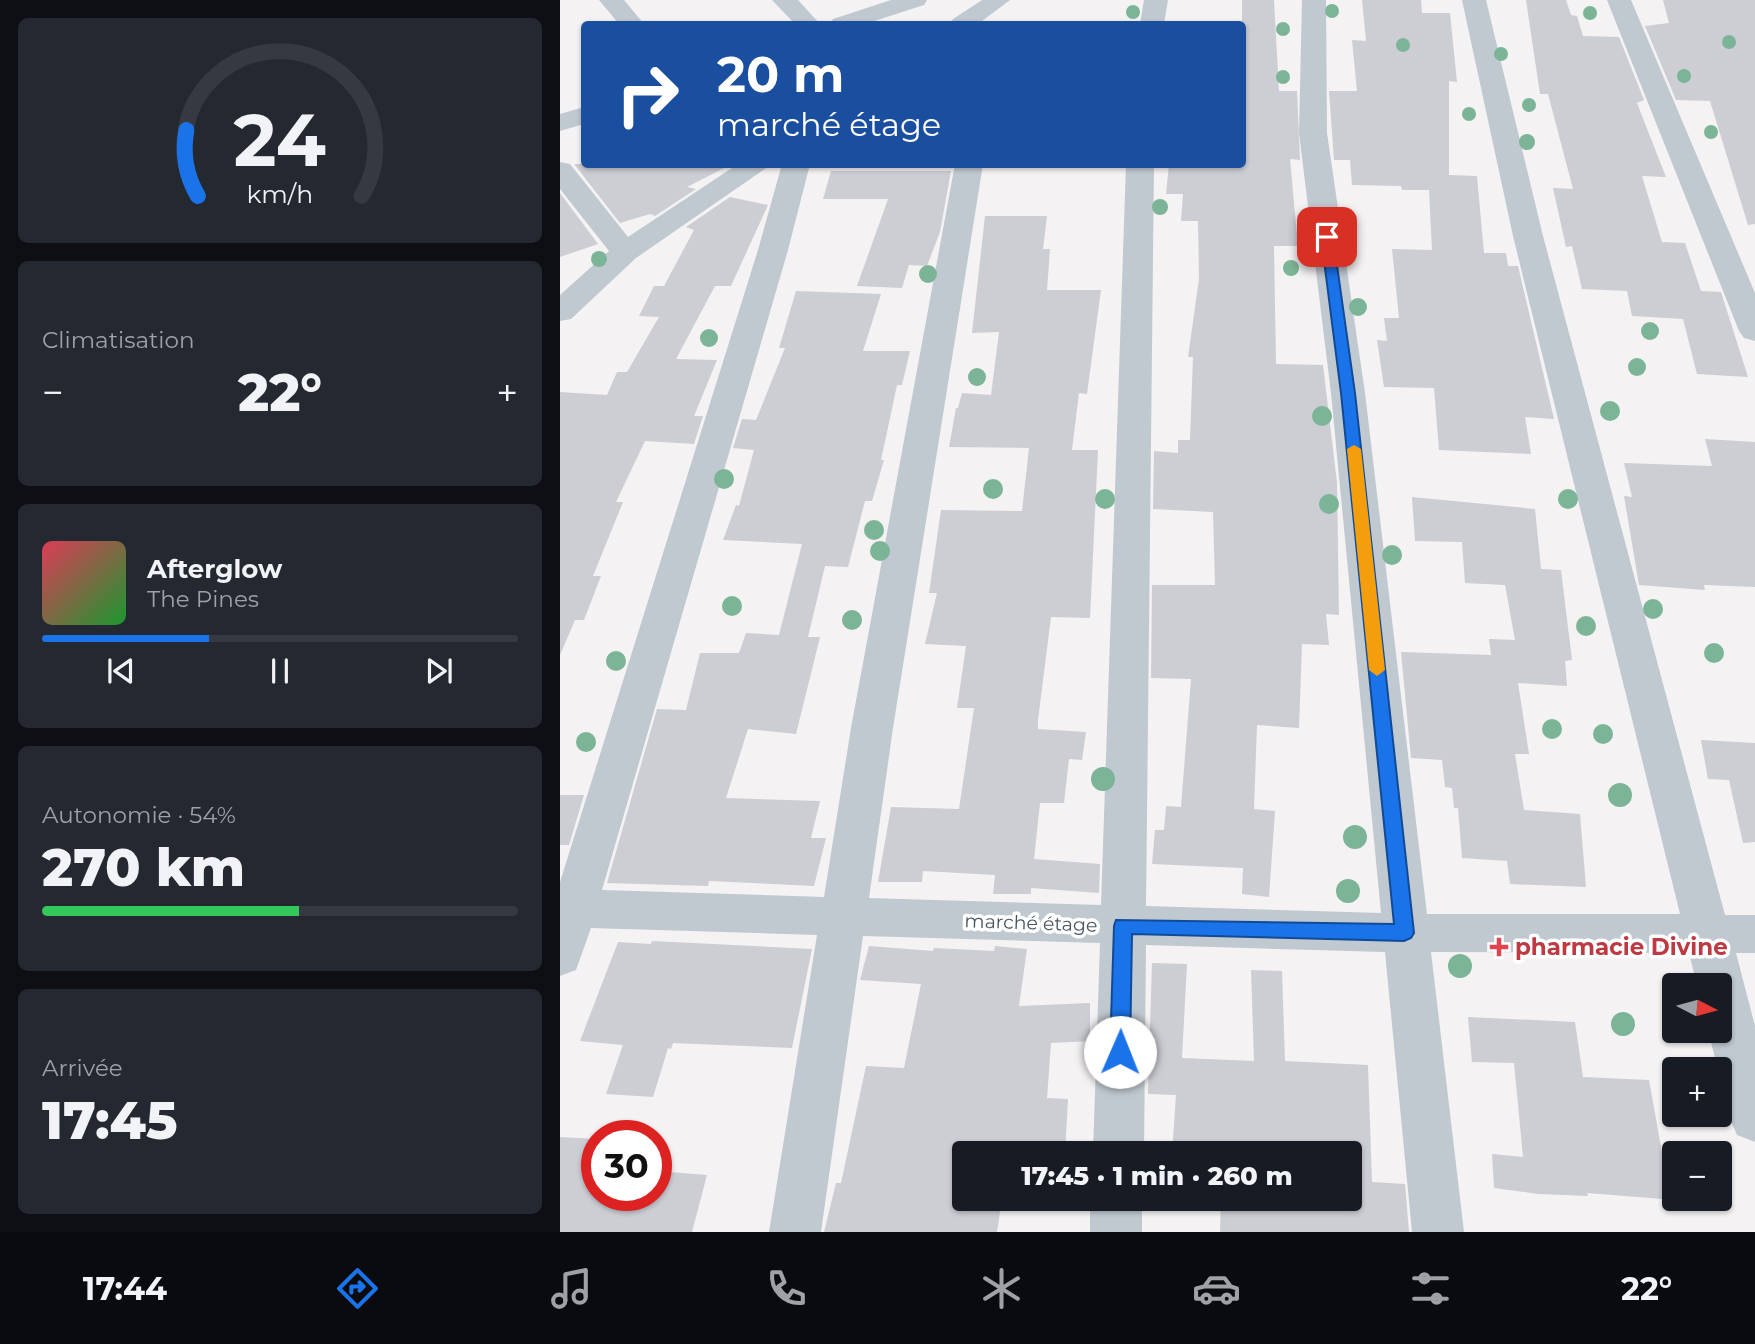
<!DOCTYPE html>
<html lang="fr">
<meta charset="utf-8">
<style>
:root{--surface:#171b24;--page:#242831;--text:#f1f3f6;--muted:#9ea1a6;--line:#363941;--accent:#1a73e8}
body{margin:0;font-family:Montserrat,sans-serif;background:var(--page);color:var(--text);height:100vh;display:flex;flex-direction:column;font-size:26px;white-space:nowrap}
*{box-sizing:border-box;margin:0}
p{font-size:23px;color:var(--muted)}
.icon{flex:none;width:38px;height:38px;fill:none;stroke:currentColor;stroke-width:2;stroke-linecap:round;stroke-linejoin:round}
.map{position:relative;flex:1;overflow:hidden}
.sheet{display:flex;flex-direction:column;gap:18px;padding:18px;background:#0d0f14;width:560px}
.sheet>*{flex:none}
.banner{position:absolute;left:21px;top:21px;width:665px;height:147px;border-radius:7px;box-shadow:0 2px 5px #0004;background:#1a4fa0;color:#fff;overflow:hidden}
.needle{width:46px;rotate:96deg}
.tools{position:absolute;left:1102px;top:973px;display:grid;gap:14px}
.tools a{display:grid;place-items:center;width:70px;height:70px;border-radius:7px;background:var(--surface);box-shadow:0 2px 5px #0004;font-size:35px}
.speed{position:absolute;left:21px;top:1120px;display:flex;gap:14px;font-size:35px;font-weight:700;text-align:center}
.speed>*{display:grid;place-content:center;width:91px;height:91px;border-radius:50%;background:var(--surface);box-shadow:0 2px 5px #0004;line-height:1}
.speed .limit{border:10px solid #d22;background:#fff;color:#111}
.pin{position:absolute;display:grid;place-items:center;width:60px;height:60px;color:#fff;margin:-30px;border-radius:14px;box-shadow:0 4px 10px #0006}
.me{position:absolute;width:77px;margin:-38px;rotate:1deg;stroke-linejoin:round;filter:drop-shadow(0 0 5px #0008)}
.turn{display:flex;align-items:center;gap:24px;height:147px;padding:0 21px;font-size:32px}
.turn .icon{width:91px;height:91px;stroke-width:2.5}
.turn b{display:block;font-size:49px;line-height:60px}
.big{font-size:52px;font-weight:800;line-height:1.1}
.sheet .widget{flex:1;display:flex;flex-direction:column;justify-content:center;gap:10px;min-width:0;padding:0 24px;border-radius:10px;background:var(--page)}
.sheet .dial{align-items:center;gap:0}
.dial svg{height:182px;overflow:visible;fill:none;stroke:var(--line);stroke-width:7;stroke-linecap:round;text-anchor:middle}
.dial text{fill:var(--text);stroke:none}
.song{display:flex;align-items:center;gap:21px}
.cover{width:84px;height:84px;border-radius:10px;background:linear-gradient(135deg,hsl(350 70% 55%),hsl(130 70% 35%))}
.played{height:7px;border-radius:4px;background:linear-gradient(90deg,var(--accent) 35%,var(--line) 35%)}
.keys{display:flex;justify-content:space-around;direction:ltr}
.heat{display:flex;justify-content:space-between;align-items:center;font-size:38px;direction:ltr}
.charge{height:10px;border-radius:5px;background:linear-gradient(90deg,#34c759 54%,var(--line) 0)}
.trip{position:absolute;left:392px;top:1141px;width:410px;height:70px;border-radius:7px;background:var(--surface);box-shadow:0 2px 5px #0004;font-weight:800;line-height:70px;text-align:center}
.menu{display:flex;height:112px;justify-content:space-around;align-items:center;background:#090b0e;color:var(--muted)}
.menu .icon{width:49px;height:49px}
.menu .on{color:var(--accent)}
.menu b{font-size:32px;color:var(--text)}
main{display:flex;flex:1;min-height:0}
.map>svg:first-child{display:block}
.building{fill:#ccced4}
.lines{fill:none;stroke-linecap:round;stroke-linejoin:round}
.minor{fill:#c0c9d0;fill-rule:evenodd}
.tree{fill:#7cb498}
.route{fill:#1a73e8;stroke:#114b97;stroke-width:2}
.slow{fill:#f59e0b}
.health-dot{fill:#e0444e;stroke:#fff;stroke-width:2.5}
.labels{text-anchor:middle;dominant-baseline:central;stroke-width:7;stroke-linejoin:round;paint-order:stroke}
.street-label{font-size:19px;fill:#49555f;stroke:#fff}
.near-health-label{font-size:23px;font-weight:bold;fill:#be3a42;stroke:#fff;text-anchor:start}
</style>
<main>
<section class="sheet">
<div class="widget dial"><svg viewBox="0 0 100 80">
<path d="M14 69A42 42 0 1 1 86 69"/>
<path d="M14 69A42 42 0 0 1 9 40" stroke="#1a73e8"/>
<text x="50" y="56" font-size="32" font-weight="700">24</text>
<text x="50" y="72" font-size="11">km/h</text>
</svg></div>
<div class="widget"><p>Climatisation</p>
<div class="heat"><a>−</a><b class="big">22°</b><a>+</a></div>
</div>
<div class="widget">
<div class="song"><i class="cover"></i><div><b>Afterglow</b><p>The Pines</p></div></div>
<div class="played"></div>
<div class="keys"><svg class="icon" aria-label="previous" viewBox="0 0 24 24"><path d="M18 5L8 12l10 7zM5 5v14"/></svg><svg class="icon" aria-label="pause" viewBox="0 0 24 24"><path d="M8 5v14M16 5v14"/></svg><svg class="icon" aria-label="next" viewBox="0 0 24 24"><path d="M6 5l10 7-10 7zM19 5v14"/></svg></div>
</div>
<div class="widget"><p>Autonomie · 54%</p><b class="big">270 km</b><div class="charge"></div></div>
<div class="widget"><p>Arrivée</p><b class="big">17:45</b></div>
</section>
<div class="map">
<svg width="1195" height="1232" viewBox="0 0 1195 1232">
<rect width="100%" height="100%" fill="#f4f2f2"/>
<!-- building -->
<path class="building" d="M682 0H714L719 91H737L740 160 730 159 738 246H714L716 364 763 365 777 483 779 615 766 614 769 645 742 644 739 728 697 725 694 809 715 811 709 897 682 894 683 868 592 864 595 830H604L606 806 621 807 631 679 591 678 592 585H655L653 512 593 509 594 451 618 453V440H630L633 357H628L639 279 638 221H621L623 194H606L609 164H682Z
M802 0H861L862 13H890L897 82 889 81V175L917 176 924 253H946L948 266H958L994 419 965 417 971 454 879 450 874 388 824 387 817 340 827 341 824 318H839L832 249 872 250 869 190H842L841 186 792 185 790 160H774L769 91H797L792 40 806 41Z
M966 0H1006L1011 15 1017 16 1023 36 1059 37 1084 100 1077 103 1106 177 1082 176 1102 242 1125 243 1141 291 1161 292 1188 377 1137 374 1123 319 1072 316 1067 291 1022 289 1012 246 1006 247 993 188 1013 189 988 94H980Z
M1103 0H1195V224L1188 225 1150 101 1116 100 1085 26 1109 23Z
M14 164H172L127 187 136 189 95 216 90 214 60 223Z
M271 171H391L380 232 367 266 349 265 342 288 297 286 328 199H263Z
M0 193 38 244 0 257Z
M170 197 208 205 171 286H155L116 359 157 360 134 416H143L134 444 85 441 56 502H63L33 576H41L24 620H15L0 655V392L47 395 57 372H67L99 317 79 316 94 286H104L134 230 126 227Z
M425 216H487L483 249H490L487 290H541L527 394 519 393 512 450H538L530 618 491 617 478 720V729L526 732 522 760 509 759 504 803H480L474 859 540 864 539 893 471 888V894H433L435 875 363 871 362 882H318L331 807 399 809 414 708H397L406 646 365 644 377 593H369L381 510 462 511 469 448 389 447 396 408H398L402 393 431 395 439 332 412 333Z
M236 291 321 294 303 351H350L342 385H337L321 460H324L312 501H305L288 567 265 566 248 637H260L236 734 188 729 166 798 260 801 251 838H266L254 886 149 881 148 886 47 883 97 709 126 710 140 653H179L186 633 219 635 242 544 163 540 176 505 179 506 194 450 173 448 182 419 196 420 225 348H219Z
M1145 439 1195 442V587L1144 585 1145 590 1079 585 1064 496 1072 497 1064 463 1152 466Z
M852 497 975 509 981 569 1001 570 1012 660 1005 661 1007 686 958 683 969 754H955L964 810 1020 814 1026 887 950 884 947 861 902 858 898 808H894L892 788 885 787 882 760 851 758 841 652 931 655 929 639 955 640 945 585 905 583 902 542 855 541Z
M1141 740 1195 743V842L1183 843 1169 780 1148 779Z
M0 795H24L9 845H0Z
M92 941 252 949 232 1048 113 1043 111 1049 108 1048 93 1097 46 1094 63 1045 20 1041 58 942 91 944Z
M309 946 373 951 374 948 434 951 435 946 467 949 459 1006 530 1003V1041L491 1043 487 1098 508 1099 505 1153H404V1199H442L437 1232H264L276 1183H281L306 1066 344 1068 361 984 300 980Z
M592 963 627 964 622 1058 694 1061 691 970 722 971 725 1061 808 1065 812 1182 845 1184 849 1232H660L661 1199H789V1153H612L616 1095 588 1094Z
M908 1017 1015 1022 1023 1077 1089 1080 1103 1158 1115 1159V1200L1027 1193 1028 1196 978 1194 934 1188 932 1154 963 1157 954 1063 912 1062Z
M0 1137 37 1139V1195H96V1171L147 1175 132 1232H0Z"/>
<g class="lines">
<!-- minor -->
<path class="minor" d="M39 0H64L84 24H59Z
M212 0H238L260 24H235Z
M331 0H367L364 5 305 24H270L273 19Z
M422 0H450L418 24H390L393 19Z
M584 0H608L604 24H580Z
M742 0H766L767 133 805 393 867 914H1120L953 236 902 0H926L983 236 1165 915H1195V953H1176L1195 1026V1142L1177 1135 1170 1119 1160 1069H1158L1148 1031H1160V985H1137L1129 953 871 952 904 1232H852L825 952 586 945 584 1153H533L540 943 303 936 261 1232H209L257 935 31 928 16 970 0 976V882L198 250 222 164H250L228 250 42 890 264 897 291 728 395 164H423L333 728 309 898 541 905 566 164H594L586 906 821 913 771 393 739 133Z
M1047 0H1071L1195 293V341L1184 338 1179 331Z
M24 107V124L0 131V114Z
M0 162 10 164 68 237 178 164H212L76 258 11 319 0 321V295L49 251 0 189Z
M530 1199H582V1232H530Z"/>
</g>
<!-- trees -->
<g class="tree">
<circle cx="772" cy="11" r="7"/>
<circle cx="573" cy="12" r="7"/>
<circle cx="1030" cy="13" r="7"/>
<circle cx="723" cy="29" r="7"/>
<circle cx="1169" cy="42" r="7"/>
<circle cx="843" cy="45" r="7"/>
<circle cx="941" cy="54" r="7"/>
<circle cx="1124" cy="76" r="7"/>
<circle cx="723" cy="77" r="7"/>
<circle cx="969" cy="105" r="7"/>
<circle cx="909" cy="114" r="7"/>
<circle cx="1151" cy="132" r="7"/>
<circle cx="967" cy="142" r="8"/>
<circle cx="600" cy="207" r="8"/>
<circle cx="39" cy="259" r="8"/>
<circle cx="731" cy="268" r="8"/>
<circle cx="368" cy="274" r="9"/>
<circle cx="798" cy="307" r="9"/>
<circle cx="1090" cy="331" r="9"/>
<circle cx="149" cy="338" r="9"/>
<circle cx="1077" cy="367" r="9"/>
<circle cx="417" cy="377" r="9"/>
<circle cx="1050" cy="411" r="10"/>
<circle cx="762" cy="416" r="10"/>
<circle cx="164" cy="479" r="10"/>
<circle cx="433" cy="489" r="10"/>
<circle cx="545" cy="499" r="10"/>
<circle cx="1008" cy="499" r="10"/>
<circle cx="769" cy="504" r="10"/>
<circle cx="314" cy="530" r="10"/>
<circle cx="320" cy="551" r="10"/>
<circle cx="832" cy="555" r="10"/>
<circle cx="172" cy="606" r="10"/>
<circle cx="1093" cy="609" r="10"/>
<circle cx="292" cy="620" r="10"/>
<circle cx="1026" cy="626" r="10"/>
<circle cx="1154" cy="653" r="10"/>
<circle cx="56" cy="661" r="10"/>
<circle cx="992" cy="729" r="10"/>
<circle cx="1043" cy="734" r="10"/>
<circle cx="26" cy="742" r="10"/>
<circle cx="543" cy="779" r="12"/>
<circle cx="1060" cy="795" r="12"/>
<circle cx="795" cy="837" r="12"/>
<circle cx="788" cy="891" r="12"/>
<circle cx="900" cy="966" r="12"/>
<circle cx="1063" cy="1024" r="12"/>
</g>
<!-- route -->
<path class="route" d="M767 233 773 237 795 393 854 933 851 938 844 941 572 934 570 1052 567 1058 560 1061 553 1058 550 1052 554 926 556 920 834 924 781 393 761 237Z"/>
<!-- slow -->
<path class="slow" d="M794 445 801 449 825 670 817 676 809 670 787 449Z"/>
<!-- markers -->
<path class="health-dot" d="M935.5 936.5h7v7h7v7h-7v7h-7v-7h-7v-7h7z"/>
<g class="labels">
<!-- street labels -->
<g class="street-label">
<text transform="translate(471 923) rotate(2)">marché étage</text>
</g>
<!-- near-health labels -->
<g class="near-health-label">
<text x="955" y="947">pharmacie Divine</text>
</g>
</g>
</svg>
<div class="tools">
<a><svg class="needle" viewBox="-14 -14 28 28"><path d="M0-13l5 13h-10z" fill="#e53935"/><path d="M0 13l5-13h-10z" fill="#9ea1a6"/></svg></a>
<a>+</a>
<a>−</a>
</div>
<div class="speed"><div class="limit">30</div></div>
<div class="pin" style="left:767px;top:237px;background:#d93025"><svg class="icon" aria-label="arrive" viewBox="0 0 24 24"><path d="M6 21V4h12l-3 4 3 4H6"/></svg></div>
<svg class="me" style="left:560px;top:1052px" viewBox="-20 -20 40 40"><circle r="19" fill="#fff"/><path d="M0-13L10 11 0 6-10 11z" fill="#1a73e8"/></svg>
<div class="trip">17:45 · 1 min · 260 m</div>
<div class="banner">
<div class="turn"><svg class="icon" aria-label="right" viewBox="0 0 24 24"><path d="M7 20v-9h11M14 6l5 5-5 5"/></svg><div><b>20 m</b>marché étage</div></div>
</div>
</div>
</main>
<nav class="menu">
<b>17:44</b>
<svg class="icon on" aria-label="directions" viewBox="0 0 24 24"><path d="M12 3l9 9-9 9-9-9zM9 14v-3h6M13 9l2 2-2 2"/></svg>
<svg class="icon" aria-label="music" viewBox="0 0 24 24"><path d="M9 18V5l10-2v13"/><circle cx="6" cy="18" r="3"/><circle cx="16" cy="16" r="3"/></svg>
<svg class="icon" aria-label="phone" viewBox="0 0 24 24"><path d="M5 4h4l2 5-3 2q2 4 5 5l2-3 5 2v4C11 20 4 13 5 4z"/></svg>
<svg class="icon" aria-label="climate" viewBox="0 0 24 24"><path d="M12 3v18M4 7l16 10M4 17L20 7"/></svg>
<svg class="icon" aria-label="car" viewBox="0 0 24 24"><path d="M5 17H2v-5l4-1 3-4h7l3 4 3 1v5h-3M9 17h6M6 11h13"/><circle cx="7" cy="17" r="2"/><circle cx="17" cy="17" r="2"/></svg>
<svg class="icon" aria-label="filters" viewBox="0 0 24 24"><path d="M4 7h16M4 17h16"/><circle cx="9" cy="7" r="2"/><circle cx="15" cy="17" r="2"/></svg>
<b>22°</b>
</nav>
